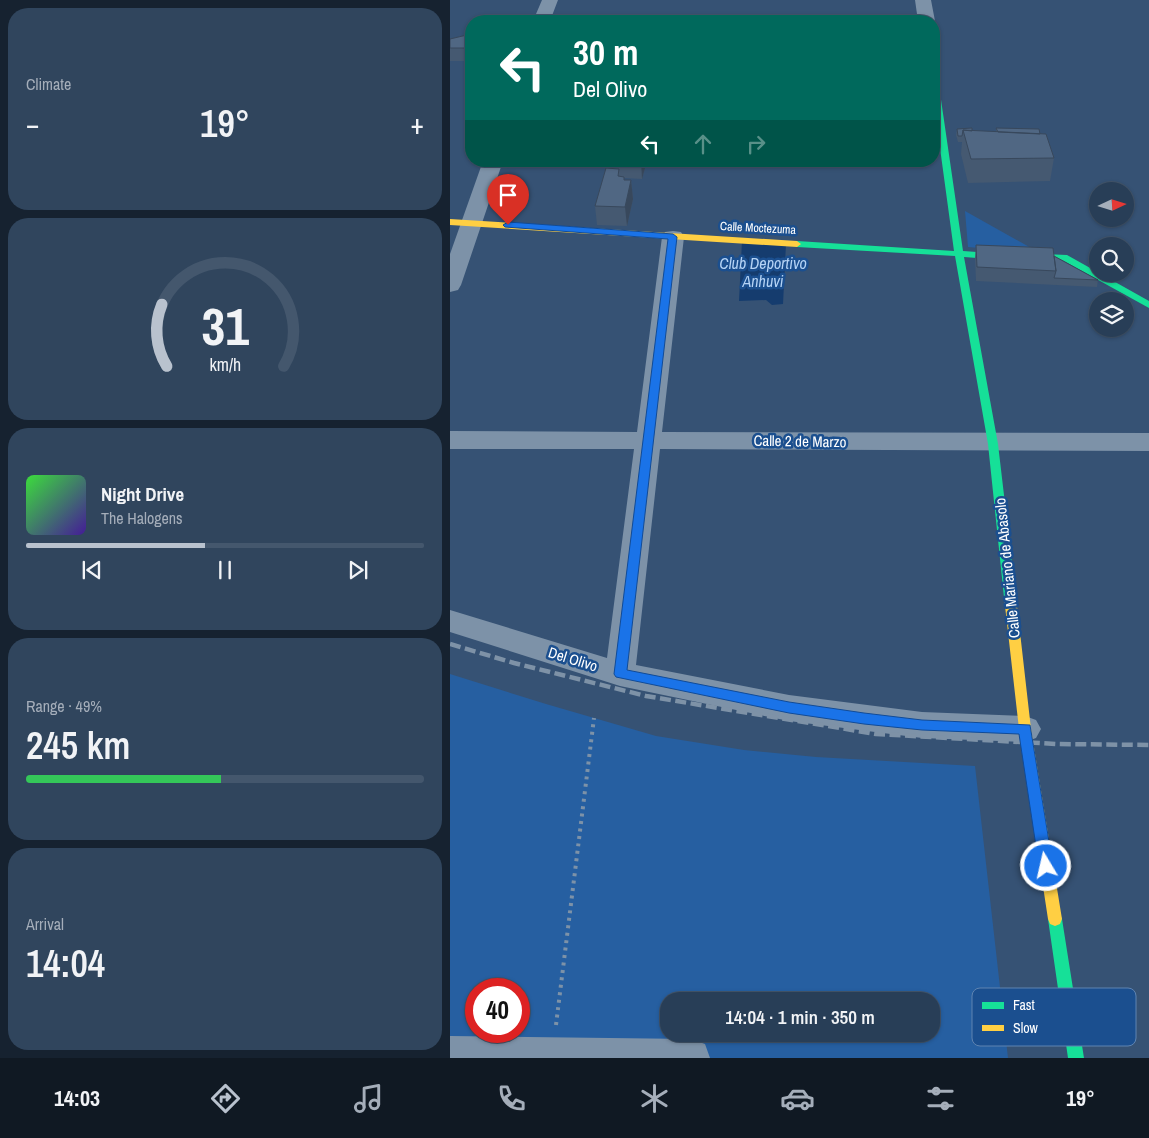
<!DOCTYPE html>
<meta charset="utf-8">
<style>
:root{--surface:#283e57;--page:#30455d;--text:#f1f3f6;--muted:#a5aeba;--line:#44576d;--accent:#b9c2ce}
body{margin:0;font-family:"Archivo Narrow",sans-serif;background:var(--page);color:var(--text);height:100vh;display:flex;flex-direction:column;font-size:19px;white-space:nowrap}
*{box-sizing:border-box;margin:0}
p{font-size:16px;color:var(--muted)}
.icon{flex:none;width:28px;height:28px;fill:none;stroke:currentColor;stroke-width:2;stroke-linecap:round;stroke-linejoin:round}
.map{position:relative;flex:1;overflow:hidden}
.details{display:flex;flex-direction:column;gap:8px;padding:8px;background:#162230;width:450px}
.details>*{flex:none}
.banner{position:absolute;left:15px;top:15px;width:475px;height:152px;border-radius:20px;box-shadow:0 1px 4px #0004,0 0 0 1px var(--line);background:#00695c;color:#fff;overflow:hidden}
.needle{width:32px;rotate:86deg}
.controls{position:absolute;left:639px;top:182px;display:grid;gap:10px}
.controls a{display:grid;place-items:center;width:45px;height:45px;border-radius:50%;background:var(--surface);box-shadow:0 1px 4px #0004,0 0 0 1px var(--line);font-size:25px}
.speed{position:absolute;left:15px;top:978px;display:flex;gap:10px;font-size:25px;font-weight:700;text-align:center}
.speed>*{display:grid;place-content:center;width:65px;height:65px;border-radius:50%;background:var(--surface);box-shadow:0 1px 4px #0004,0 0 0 1px var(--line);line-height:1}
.speed .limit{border:8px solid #d22;background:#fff;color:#111}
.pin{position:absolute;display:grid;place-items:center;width:42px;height:42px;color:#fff;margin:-51px -21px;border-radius:50% 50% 50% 0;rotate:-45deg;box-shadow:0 0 5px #0007}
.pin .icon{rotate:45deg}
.me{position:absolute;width:55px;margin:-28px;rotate:351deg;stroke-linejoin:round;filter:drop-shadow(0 0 4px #0008)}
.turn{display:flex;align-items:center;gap:18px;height:105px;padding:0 25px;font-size:22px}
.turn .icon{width:65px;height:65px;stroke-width:2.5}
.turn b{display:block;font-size:35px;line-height:42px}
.lanes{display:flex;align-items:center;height:48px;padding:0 25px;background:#0003;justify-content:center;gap:25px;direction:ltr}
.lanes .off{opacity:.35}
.big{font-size:38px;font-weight:600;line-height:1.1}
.details .widget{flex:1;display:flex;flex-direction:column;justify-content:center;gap:8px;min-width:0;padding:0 18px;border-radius:20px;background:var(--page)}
.details .dial{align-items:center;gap:0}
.dial svg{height:130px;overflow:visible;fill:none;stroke:var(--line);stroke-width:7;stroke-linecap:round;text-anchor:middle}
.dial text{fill:var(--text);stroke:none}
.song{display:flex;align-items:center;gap:15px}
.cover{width:60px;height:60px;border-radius:8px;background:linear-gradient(135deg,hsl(120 70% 55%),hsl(260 70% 35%))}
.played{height:5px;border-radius:2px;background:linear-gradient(90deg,var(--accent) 45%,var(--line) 45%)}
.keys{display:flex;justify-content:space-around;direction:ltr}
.heat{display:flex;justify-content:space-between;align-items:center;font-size:28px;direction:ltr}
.charge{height:8px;border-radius:4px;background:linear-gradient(90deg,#34c759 49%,var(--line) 0)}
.trip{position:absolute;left:210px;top:992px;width:280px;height:50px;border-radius:20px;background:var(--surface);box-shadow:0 1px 4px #0004,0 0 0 1px var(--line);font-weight:600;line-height:50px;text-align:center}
.menu{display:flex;height:80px;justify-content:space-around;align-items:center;background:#101923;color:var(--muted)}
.menu .icon{width:35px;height:35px}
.menu .selected{color:var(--accent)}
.menu b{font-size:22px;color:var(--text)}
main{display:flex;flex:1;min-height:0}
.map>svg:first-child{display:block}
.green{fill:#265fa1;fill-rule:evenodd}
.water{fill:#153c6e}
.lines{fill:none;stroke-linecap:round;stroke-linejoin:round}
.path{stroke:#7d92a8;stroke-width:4;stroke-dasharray:3 4.5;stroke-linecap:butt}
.street{fill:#7d92a8;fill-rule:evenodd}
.fast{fill:#16e098;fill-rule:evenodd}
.slow{fill:#ffcf43;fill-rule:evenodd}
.rail{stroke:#7e92a7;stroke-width:4.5;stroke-dasharray:11 4.5;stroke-linecap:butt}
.wall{fill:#455971}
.shaded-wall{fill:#38485c}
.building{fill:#506783;stroke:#38485c}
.route{fill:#1a73e8;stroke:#114b97}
.labels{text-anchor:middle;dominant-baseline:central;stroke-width:5;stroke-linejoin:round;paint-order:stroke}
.far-street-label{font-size:12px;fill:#fff;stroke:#1b4f8f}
.street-label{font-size:15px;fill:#fff;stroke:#1b4f8f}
.water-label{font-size:16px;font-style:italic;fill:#b5d3f5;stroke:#1b4f8f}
.key{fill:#1b4f8f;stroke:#5f84b1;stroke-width:1}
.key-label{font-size:14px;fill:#fff}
</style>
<main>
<section class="details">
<div class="widget"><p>Climate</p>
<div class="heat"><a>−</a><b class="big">19°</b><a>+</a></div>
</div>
<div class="widget dial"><svg viewBox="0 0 100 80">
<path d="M14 69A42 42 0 1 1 86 69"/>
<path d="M14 69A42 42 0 0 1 11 31" stroke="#b9c2ce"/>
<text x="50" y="56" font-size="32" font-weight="700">31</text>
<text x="50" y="72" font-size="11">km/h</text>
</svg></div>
<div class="widget">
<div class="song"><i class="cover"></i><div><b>Night Drive</b><p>The Halogens</p></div></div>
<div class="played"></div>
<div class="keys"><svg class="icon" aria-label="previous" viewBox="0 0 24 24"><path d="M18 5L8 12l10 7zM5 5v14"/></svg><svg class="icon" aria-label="pause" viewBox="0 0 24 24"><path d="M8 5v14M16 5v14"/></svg><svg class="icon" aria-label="next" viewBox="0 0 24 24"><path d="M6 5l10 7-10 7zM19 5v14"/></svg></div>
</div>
<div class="widget"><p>Range · 49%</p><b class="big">245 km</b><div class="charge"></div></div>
<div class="widget"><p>Arrival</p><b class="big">14:04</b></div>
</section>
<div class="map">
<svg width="699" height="1058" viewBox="0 0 699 1058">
<rect width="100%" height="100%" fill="#365274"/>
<!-- green -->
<path class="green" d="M515 211 590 253 518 247Z
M0 674 96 704 206 736 294 750 366 757 525 766 558 1058H0ZM26 989H69V1031H26ZM219 1001H481V1034H219Z"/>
<!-- water -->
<path class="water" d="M292 241 336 244 333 304 322 305 316 300 289 301Z"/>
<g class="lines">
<!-- path -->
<path class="path" d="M106 1025 144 718"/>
<!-- street -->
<path class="street" d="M92 0H108L100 21H83Z
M465 0H481L485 21 484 22 468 21Z
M33 161H53L11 285 8 290 0 292V254Z
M223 231 231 232 234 237 212 432 699 433V451L210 449 186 665 339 695 472 712 575 716 586 720 591 729 586 738 575 742 472 738 339 721 170 686 0 632V610L157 658 184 449H0V431L187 432 212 237 215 232Z
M0 1036 241 1039 255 1044 260 1058H0Z"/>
<!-- fast -->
<path class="fast" d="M484 77 488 79 513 251 527 252 531 255 527 258 514 257 548 444 566 597 564 600H556L554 597 538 444 505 256 347 247 343 244 347 241 504 251 484 104Z
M570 253 617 255 699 301V308L612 260 567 258V254Z
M605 912 610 914 612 919 634 1058H618L598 919 600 914Z"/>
<!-- slow -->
<path class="slow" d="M0 219 347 241 351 244 347 247 0 225Z
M560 593 564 594 566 597 581 729 612 919 610 924 605 926 600 924 598 919 569 729 554 597 556 594Z"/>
<!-- rail -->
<path class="rail" d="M0 644 64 663 196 696 426 734 606 744 699 745"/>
</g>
<!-- wall -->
<path class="wall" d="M21 34V61H0V39Z
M546 128 590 134 604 158 600 181 518 183 511 154 512 142H508L506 135 507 129 522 131 546 132Z
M159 161H197L192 179 174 178 175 180H181L183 199 177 226 147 225 145 206 160 168Z
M526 245 604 256 648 280 647 287 526 281 525 258Z"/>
<!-- shaded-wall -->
<path class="shaded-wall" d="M191 161H197L192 179Z
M181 180 183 199 177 226 175 207Z"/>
<!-- building -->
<path class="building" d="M21 34V48H0V39Z
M522 128V131L513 130 512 136H508L507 129Z
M546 128 589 129 590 134 548 132Z
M513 130 596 134 604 158 521 159Z
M156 168 169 169 168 176 174 177V180H181L175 207 145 206Z
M526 245 603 248 606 271 527 267Z
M604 256 648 280 604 278 606 271Z"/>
<!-- route -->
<path class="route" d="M58 222 223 234 227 237 177 670 339 702 414 713 472 720 580 725 603 866 601 871 596 873 591 871 589 866 569 734 472 730 414 724 339 713 166 677 164 674 218 239 55 227 53 225Z"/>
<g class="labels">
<!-- far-street labels -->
<g class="far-street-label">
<text transform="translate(308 228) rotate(3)">Calle Moctezuma</text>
</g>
<!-- street labels -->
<g class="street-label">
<text transform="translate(350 441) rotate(1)">Calle 2 de Marzo</text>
<text transform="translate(557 568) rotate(-96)">Calle Mariano de Abasolo</text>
<text transform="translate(123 659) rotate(17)">Del Olivo</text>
</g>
<!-- water labels -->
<g class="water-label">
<text x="313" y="263">Club Deportivo<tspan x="313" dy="18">Anhuvi</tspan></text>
</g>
</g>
<!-- legend -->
<rect x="522" y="988" width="164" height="58" rx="8" class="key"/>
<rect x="532" y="1002" width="22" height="7" fill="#16e098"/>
<rect x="532" y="1025" width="22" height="6" fill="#ffcf43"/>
<g class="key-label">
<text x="563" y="1010">Fast</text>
<text x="563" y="1033">Slow</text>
</g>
</svg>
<div class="controls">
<a><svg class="needle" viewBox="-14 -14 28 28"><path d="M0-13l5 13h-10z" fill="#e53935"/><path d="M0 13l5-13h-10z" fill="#a5aeba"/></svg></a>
<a><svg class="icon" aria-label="search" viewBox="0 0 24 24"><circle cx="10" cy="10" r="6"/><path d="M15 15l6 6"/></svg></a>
<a><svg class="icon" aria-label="layers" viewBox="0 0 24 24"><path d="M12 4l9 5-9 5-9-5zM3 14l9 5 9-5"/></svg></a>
</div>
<div class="speed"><div class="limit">40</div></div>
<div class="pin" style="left:58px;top:225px;background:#d93025"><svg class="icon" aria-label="arrive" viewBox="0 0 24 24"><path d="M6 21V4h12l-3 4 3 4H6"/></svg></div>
<svg class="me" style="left:596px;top:866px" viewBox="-20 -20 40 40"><circle r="17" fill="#1a73e8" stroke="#fff" stroke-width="3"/><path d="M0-11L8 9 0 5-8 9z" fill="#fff"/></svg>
<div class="trip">14:04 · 1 min · 350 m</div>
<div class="banner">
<div class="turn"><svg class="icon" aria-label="left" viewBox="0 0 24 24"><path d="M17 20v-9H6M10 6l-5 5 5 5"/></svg><div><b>30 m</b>Del Olivo</div></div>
<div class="lanes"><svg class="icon" aria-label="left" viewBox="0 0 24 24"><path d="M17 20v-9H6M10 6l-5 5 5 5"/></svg><svg class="icon off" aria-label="ahead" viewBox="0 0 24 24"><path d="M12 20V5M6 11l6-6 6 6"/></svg><svg class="icon off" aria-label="right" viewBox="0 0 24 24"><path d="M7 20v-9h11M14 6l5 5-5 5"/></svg></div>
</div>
</div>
</main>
<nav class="menu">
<b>14:03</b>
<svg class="icon selected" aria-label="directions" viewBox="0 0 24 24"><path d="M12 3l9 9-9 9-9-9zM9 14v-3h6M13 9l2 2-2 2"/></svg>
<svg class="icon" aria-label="music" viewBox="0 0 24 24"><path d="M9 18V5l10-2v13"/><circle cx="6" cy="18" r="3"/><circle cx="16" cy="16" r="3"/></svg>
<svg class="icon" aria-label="phone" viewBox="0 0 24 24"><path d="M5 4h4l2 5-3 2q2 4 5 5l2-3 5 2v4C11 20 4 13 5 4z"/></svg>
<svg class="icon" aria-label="climate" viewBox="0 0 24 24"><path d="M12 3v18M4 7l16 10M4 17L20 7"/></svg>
<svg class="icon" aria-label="car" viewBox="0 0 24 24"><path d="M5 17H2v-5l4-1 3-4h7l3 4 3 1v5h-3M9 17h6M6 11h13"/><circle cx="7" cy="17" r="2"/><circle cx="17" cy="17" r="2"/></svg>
<svg class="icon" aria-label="filters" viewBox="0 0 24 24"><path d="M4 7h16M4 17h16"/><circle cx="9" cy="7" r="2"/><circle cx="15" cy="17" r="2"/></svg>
<b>19°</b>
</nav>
